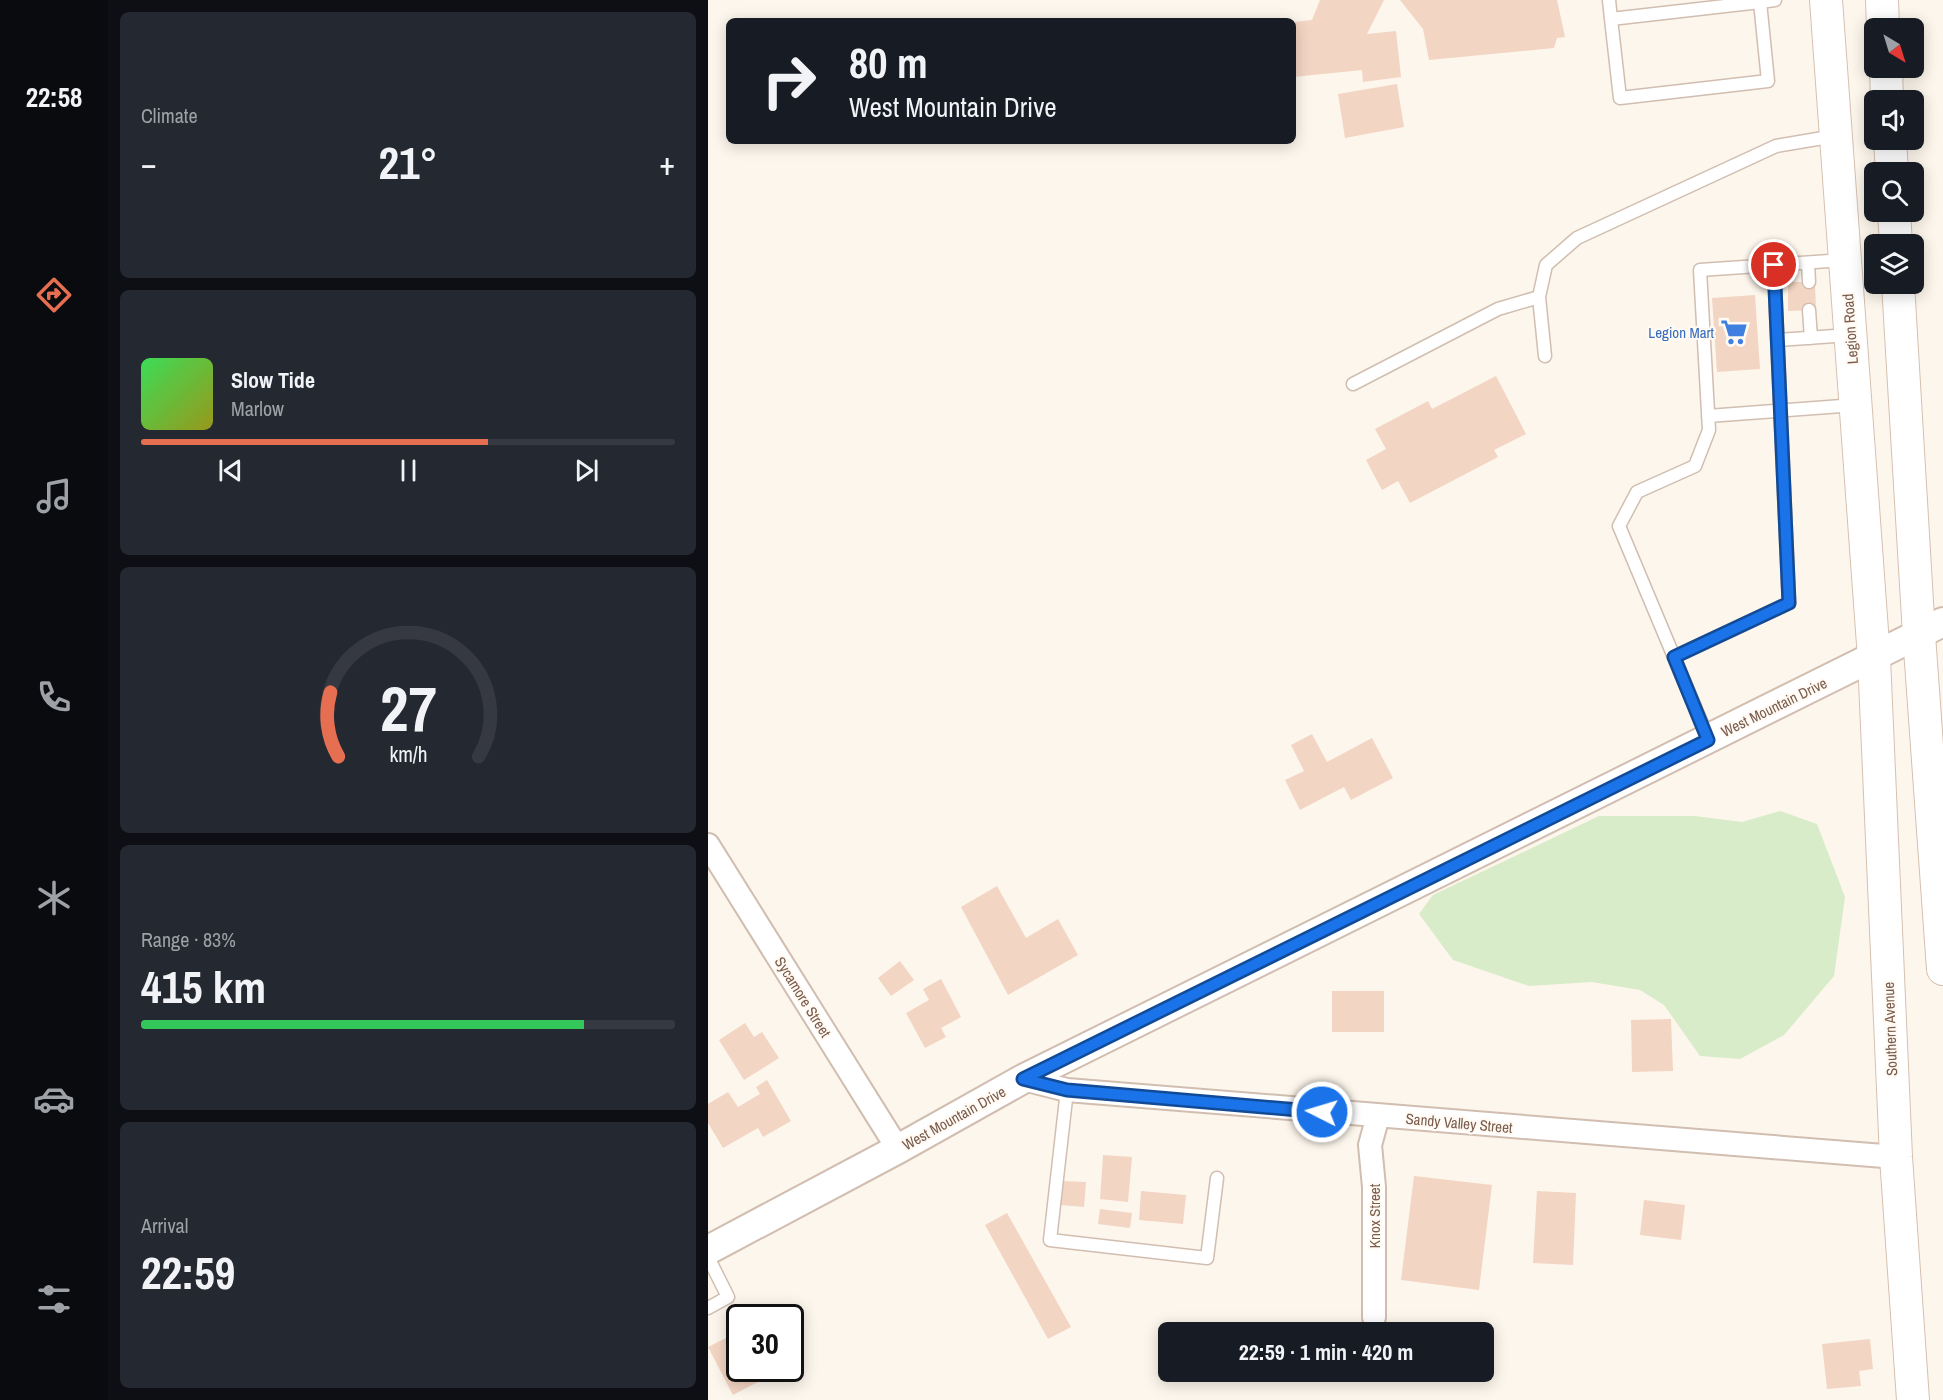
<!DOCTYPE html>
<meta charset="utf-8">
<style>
:root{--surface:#171b24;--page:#242831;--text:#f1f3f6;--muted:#9ea1a6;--line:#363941;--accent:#e76f51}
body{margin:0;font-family:"Archivo Narrow",sans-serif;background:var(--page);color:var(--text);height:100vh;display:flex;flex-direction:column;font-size:22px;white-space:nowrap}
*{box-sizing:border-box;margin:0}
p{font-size:20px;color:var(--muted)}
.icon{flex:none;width:33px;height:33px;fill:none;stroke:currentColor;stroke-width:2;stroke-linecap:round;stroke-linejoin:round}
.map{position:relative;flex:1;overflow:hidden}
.side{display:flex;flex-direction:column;gap:12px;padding:12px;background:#0d0f14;width:600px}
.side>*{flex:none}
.hud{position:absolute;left:18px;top:18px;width:570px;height:126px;border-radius:9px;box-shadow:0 3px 15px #0003;background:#171b24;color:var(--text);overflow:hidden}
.needle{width:39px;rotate:142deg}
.tools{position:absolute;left:1156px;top:18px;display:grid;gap:12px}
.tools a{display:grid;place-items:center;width:60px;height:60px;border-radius:9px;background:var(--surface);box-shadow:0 3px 15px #0003;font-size:30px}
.speed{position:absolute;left:18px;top:1304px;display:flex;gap:12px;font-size:30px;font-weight:700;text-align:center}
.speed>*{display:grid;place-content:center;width:78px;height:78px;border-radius:50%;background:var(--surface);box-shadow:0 3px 15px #0003;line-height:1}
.speed .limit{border:3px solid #111;border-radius:9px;background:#fff;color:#111}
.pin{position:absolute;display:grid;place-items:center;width:51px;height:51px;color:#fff;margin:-26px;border:3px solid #fff;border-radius:50%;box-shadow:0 2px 6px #0007}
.me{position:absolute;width:66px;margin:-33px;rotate:275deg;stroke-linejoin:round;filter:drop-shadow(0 0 4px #0008)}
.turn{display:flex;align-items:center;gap:21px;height:126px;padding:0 24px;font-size:27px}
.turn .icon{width:78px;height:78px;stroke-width:2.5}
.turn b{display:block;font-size:42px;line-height:51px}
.big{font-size:45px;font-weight:800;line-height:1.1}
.side .card{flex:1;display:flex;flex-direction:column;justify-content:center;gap:9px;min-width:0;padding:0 21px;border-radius:9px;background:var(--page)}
.side .dial{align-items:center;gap:0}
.dial svg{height:156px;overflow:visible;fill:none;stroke:var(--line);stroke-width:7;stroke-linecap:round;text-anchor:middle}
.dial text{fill:var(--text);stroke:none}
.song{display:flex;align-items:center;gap:18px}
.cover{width:72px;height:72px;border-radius:9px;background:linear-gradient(135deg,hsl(130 70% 55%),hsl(60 70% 35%))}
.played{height:6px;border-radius:3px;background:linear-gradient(90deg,var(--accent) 65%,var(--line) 65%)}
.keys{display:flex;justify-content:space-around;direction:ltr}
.heat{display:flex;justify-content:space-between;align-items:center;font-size:33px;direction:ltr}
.charge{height:9px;border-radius:4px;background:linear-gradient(90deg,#34c759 83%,var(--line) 0)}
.trip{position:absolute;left:450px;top:1322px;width:336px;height:60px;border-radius:9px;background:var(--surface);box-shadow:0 3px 15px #0003;font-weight:800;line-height:60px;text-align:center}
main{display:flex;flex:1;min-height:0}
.tabs{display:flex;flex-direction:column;width:108px;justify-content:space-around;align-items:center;background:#090b0e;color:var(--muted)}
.tabs .icon{width:42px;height:42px}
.tabs .current{color:var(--accent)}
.tabs b{font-size:27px;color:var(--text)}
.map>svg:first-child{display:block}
.green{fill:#d8ecc9}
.building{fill:#f3d5c3}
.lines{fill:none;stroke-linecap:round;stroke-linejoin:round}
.service-casing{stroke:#d1beb0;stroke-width:15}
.minor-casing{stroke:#d1beb0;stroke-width:26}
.tertiary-casing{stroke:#d1beb0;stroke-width:32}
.secondary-casing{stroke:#d6c0b0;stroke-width:34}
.service{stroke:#fff;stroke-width:12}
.minor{stroke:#fff;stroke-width:22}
.tertiary{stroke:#fff;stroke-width:28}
.secondary{stroke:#fff;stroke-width:32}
.route-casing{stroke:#114b97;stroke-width:15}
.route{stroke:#1a73e8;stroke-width:10}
.labels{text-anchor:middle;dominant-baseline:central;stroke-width:4.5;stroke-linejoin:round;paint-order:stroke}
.street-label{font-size:15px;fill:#7a5c4d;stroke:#fffaf3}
.shop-label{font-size:15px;fill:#366cbe;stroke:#fffaf3;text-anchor:end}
</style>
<main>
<nav class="tabs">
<b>22:58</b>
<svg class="icon current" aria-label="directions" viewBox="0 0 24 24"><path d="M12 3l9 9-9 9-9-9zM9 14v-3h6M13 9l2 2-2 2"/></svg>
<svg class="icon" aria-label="music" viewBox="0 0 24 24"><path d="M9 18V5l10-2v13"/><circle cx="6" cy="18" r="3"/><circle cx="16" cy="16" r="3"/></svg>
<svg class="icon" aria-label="phone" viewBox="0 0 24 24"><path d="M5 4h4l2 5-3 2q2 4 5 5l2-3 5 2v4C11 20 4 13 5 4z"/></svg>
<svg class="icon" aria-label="climate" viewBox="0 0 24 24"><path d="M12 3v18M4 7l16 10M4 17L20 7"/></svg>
<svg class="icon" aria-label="car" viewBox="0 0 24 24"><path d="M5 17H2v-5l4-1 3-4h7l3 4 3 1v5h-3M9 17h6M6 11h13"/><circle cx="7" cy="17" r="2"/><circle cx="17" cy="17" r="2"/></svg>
<svg class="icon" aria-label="filters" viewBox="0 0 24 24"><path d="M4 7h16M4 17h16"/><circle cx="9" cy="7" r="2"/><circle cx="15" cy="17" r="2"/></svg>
</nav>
<section class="side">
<div class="card"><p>Climate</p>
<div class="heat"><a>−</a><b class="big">21°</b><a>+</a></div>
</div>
<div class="card">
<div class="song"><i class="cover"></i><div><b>Slow Tide</b><p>Marlow</p></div></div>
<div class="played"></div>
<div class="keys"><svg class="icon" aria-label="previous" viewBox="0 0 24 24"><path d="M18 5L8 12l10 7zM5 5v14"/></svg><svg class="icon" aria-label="pause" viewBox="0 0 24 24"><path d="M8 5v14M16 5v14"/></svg><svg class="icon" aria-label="next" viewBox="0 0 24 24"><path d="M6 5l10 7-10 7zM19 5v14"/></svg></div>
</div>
<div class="card dial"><svg viewBox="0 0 100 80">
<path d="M14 69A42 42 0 1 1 86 69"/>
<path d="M14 69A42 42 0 0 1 10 36" stroke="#e76f51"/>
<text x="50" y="56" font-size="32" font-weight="700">27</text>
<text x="50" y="72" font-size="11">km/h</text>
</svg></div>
<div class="card"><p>Range · 83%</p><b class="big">415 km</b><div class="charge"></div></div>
<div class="card"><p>Arrival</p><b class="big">22:59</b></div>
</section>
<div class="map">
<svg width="1235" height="1400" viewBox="0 0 1235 1400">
<rect width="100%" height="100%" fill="#fdf6ec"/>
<!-- green -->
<path class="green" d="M1072 811 1109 824 1137 897 1126 976 1076 1035 1032 1059 992 1056 956 1005 932 990 884 982 821 986 745 960 711 914 725 895 891 816H987L1034 822Z"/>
<!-- building -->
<path class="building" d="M612 0H676L659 34 688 31 693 77 655 82 654 70 585 77V22L604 20Z
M692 0H849L857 37 849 38 846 48 721 60 715 29Z
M689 84 696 127 637 138 630 94Z
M1080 282H1107L1108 310 1080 311Z
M1047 295 1052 369 1009 372 1004 298Z
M788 376 818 434 786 450 790 457 702 503 690 481 674 490 658 460 678 449 667 429 720 401 724 409Z
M604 734 619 762 664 738 685 778 643 800 636 787 592 810 577 780 596 771 583 745Z
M289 886 318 938 350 919 370 955 300 995 253 907Z
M192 961 206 980 183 996 170 978Z
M233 979 253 1017 233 1028 238 1037 217 1048 198 1013 221 1000 215 989Z
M624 991H676V1032H624Z
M963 1019 965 1071 924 1072 923 1020Z
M37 1023 46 1037 54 1032 71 1058 36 1080 11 1040Z
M59 1080 83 1121 55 1137 50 1128 15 1148 0 1123V1104L20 1092 30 1107 52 1094 48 1087Z
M395 1155 424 1157 420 1202 392 1199Z
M706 1176 784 1185 771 1290 693 1280Z
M354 1181 378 1182 376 1207 353 1205Z
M433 1191 478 1195 475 1224 431 1220Z
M829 1191 868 1193 865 1265 825 1263Z
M936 1200 977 1205 973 1240 932 1235Z
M392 1209 424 1213 422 1228 390 1224Z
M299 1213 363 1327 340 1339 277 1225Z
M32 1331V1368H72L73 1370 25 1395 0 1347Z
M1162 1339 1165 1369 1151 1371 1153 1386 1119 1389 1114 1344Z"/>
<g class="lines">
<defs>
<path id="service" d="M901 0 903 19
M1052 2 1060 81 912 98 903 19 1052 2 1067 0
M1100 263 1101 282
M1101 310 1103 338
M1070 340 1141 335
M837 356 831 297 838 265 869 238 1068 146 1127 136
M645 384 790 309 831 297
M1000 416 1147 405
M966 657 1081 603 1066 265
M1000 738 911 526 929 492 987 466 1001 430 992 270 1136 260
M359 1090 342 1240 499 1258 509 1178
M0 1257 20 1297 0 1308"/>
<path id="minor" d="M0 845 190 1149
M315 1079 359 1090 1188 1157
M666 1317V1187L662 1145 670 1116"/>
<path id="tertiary" d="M0 1250 190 1149 315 1079 1235 622"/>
<path id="secondary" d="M1118 0 1166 658 1188 1157 1205 1400
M1174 0 1175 28
M1178 68 1179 100
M1182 140 1184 172
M1186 212 1188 244
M1190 284 1211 635 1235 969"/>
</defs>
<!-- service casing -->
<use href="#service" class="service-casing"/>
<!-- minor casing -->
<use href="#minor" class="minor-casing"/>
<!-- tertiary casing -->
<use href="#tertiary" class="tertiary-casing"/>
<!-- secondary casing -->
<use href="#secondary" class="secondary-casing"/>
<!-- service -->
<use href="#service" class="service"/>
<!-- minor -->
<use href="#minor" class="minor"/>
<!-- tertiary -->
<use href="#tertiary" class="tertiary"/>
<!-- secondary -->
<use href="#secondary" class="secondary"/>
</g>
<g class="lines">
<defs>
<path id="route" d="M614 1112 359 1090 315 1079 1000 740 966 657 1081 603 1066 265"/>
</defs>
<!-- route casing -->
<use href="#route" class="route-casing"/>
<!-- route -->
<use href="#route" class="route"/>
</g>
<!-- icons -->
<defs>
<symbol id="supermarket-bare" viewBox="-9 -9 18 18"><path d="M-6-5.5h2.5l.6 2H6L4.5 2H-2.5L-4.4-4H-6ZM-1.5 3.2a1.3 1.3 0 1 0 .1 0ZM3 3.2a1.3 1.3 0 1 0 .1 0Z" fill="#3f7fe0" stroke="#fffaf3" stroke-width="2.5" paint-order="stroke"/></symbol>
</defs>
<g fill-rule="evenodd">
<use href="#supermarket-bare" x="1007" y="313" width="38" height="38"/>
</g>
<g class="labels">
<!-- street labels -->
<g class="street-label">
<text transform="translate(1142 329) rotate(-94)">Legion Road</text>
<text transform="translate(1066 707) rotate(-26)">West Mountain Drive</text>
<text transform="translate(95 997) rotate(58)">Sycamore Street</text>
<text transform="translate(1182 1029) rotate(-92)">Southern Avenue</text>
<text transform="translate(246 1118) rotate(-29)">West Mountain Drive</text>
<text transform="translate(751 1123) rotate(5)">Sandy Valley Street</text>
<text transform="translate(666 1216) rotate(-90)">Knox Street</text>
</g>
<!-- shop labels -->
<g class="shop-label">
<text x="1006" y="332">Legion Mart</text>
</g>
</g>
</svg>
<div class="tools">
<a><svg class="needle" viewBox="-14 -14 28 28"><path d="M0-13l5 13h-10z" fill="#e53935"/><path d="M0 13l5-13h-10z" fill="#9ea1a6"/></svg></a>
<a><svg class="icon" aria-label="sound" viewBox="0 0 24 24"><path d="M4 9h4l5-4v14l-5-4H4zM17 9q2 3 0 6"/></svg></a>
<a><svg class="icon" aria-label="search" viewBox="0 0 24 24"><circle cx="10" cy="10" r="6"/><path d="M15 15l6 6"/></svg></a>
<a><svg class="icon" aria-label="layers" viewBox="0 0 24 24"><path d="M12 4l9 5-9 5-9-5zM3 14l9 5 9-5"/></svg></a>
</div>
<div class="speed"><div class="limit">30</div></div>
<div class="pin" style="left:1066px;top:265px;background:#d93025"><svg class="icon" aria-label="arrive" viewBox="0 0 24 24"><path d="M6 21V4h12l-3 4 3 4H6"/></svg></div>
<svg class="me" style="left:614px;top:1112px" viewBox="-20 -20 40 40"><circle r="17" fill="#1a73e8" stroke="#fff" stroke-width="3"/><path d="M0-11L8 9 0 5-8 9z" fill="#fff"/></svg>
<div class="trip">22:59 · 1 min · 420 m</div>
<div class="hud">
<div class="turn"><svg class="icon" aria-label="right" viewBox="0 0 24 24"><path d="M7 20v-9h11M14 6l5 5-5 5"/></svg><div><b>80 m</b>West Mountain Drive</div></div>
</div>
</div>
</main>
